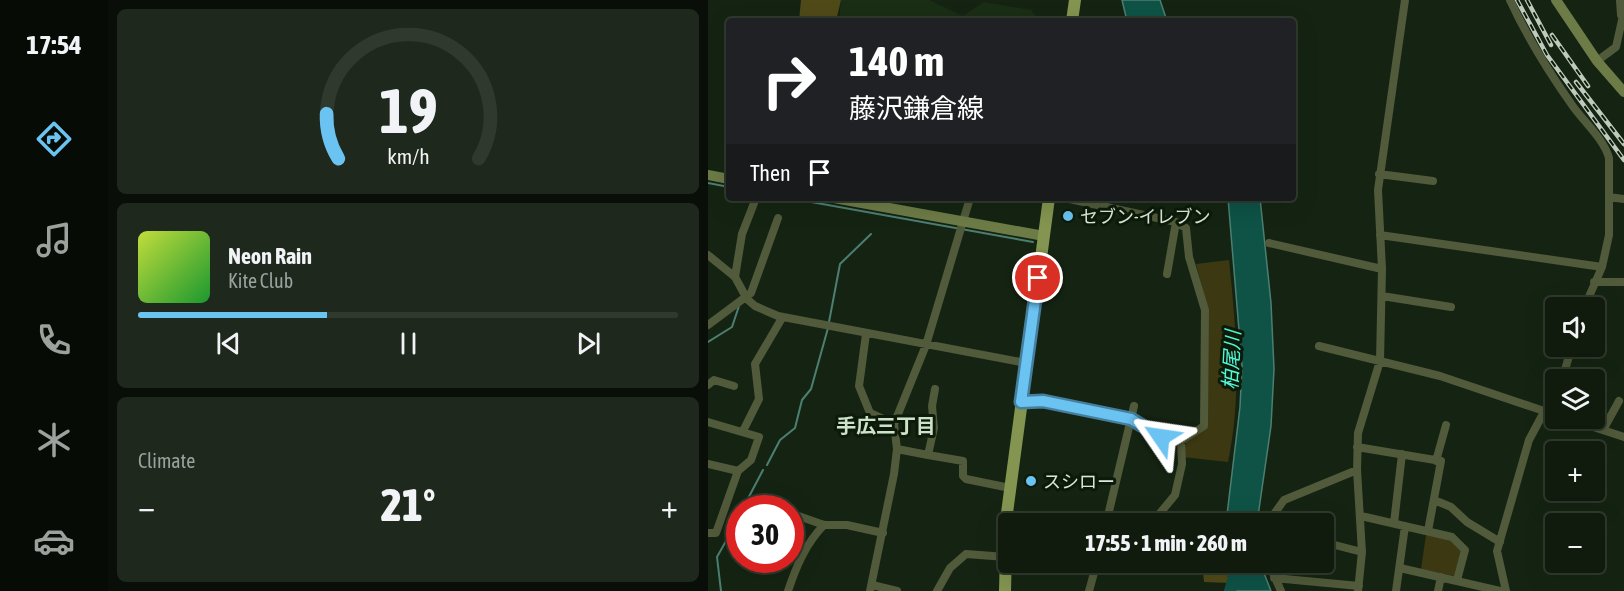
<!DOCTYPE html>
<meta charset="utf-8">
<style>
:root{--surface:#101b0e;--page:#1e281c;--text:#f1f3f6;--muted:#9ca19e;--line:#30392e;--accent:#6ac3f1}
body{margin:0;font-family:"Asap Condensed","Noto Sans JP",sans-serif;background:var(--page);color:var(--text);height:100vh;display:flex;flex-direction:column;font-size:22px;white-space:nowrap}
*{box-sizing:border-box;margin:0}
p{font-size:20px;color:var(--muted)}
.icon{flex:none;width:33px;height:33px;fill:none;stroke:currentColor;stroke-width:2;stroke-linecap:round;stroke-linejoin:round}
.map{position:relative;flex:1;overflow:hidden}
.sheet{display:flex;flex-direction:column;gap:9px;padding:9px;background:#090f08;width:600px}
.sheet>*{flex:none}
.top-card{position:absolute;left:18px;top:18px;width:570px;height:183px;border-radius:6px;box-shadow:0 6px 24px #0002,0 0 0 2px var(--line);background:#202124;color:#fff;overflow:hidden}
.fabs{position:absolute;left:837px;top:297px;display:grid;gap:12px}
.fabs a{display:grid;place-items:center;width:60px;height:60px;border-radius:6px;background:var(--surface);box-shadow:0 6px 24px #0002,0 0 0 2px var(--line);font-size:30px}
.speed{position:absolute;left:18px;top:495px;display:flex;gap:12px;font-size:30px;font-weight:700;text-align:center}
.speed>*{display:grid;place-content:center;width:78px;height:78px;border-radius:50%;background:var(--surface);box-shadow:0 6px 24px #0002,0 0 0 2px var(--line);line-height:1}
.speed .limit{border:9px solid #d22;background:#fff;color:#111}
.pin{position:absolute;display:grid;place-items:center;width:51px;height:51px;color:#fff;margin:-26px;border:3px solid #fff;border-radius:50%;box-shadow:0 2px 6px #0007}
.me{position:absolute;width:66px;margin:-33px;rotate:302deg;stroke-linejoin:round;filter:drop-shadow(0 0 4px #0008)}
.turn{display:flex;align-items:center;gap:21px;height:126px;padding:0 24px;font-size:27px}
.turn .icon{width:78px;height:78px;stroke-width:2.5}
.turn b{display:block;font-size:42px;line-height:51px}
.then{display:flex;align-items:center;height:57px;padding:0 24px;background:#0003;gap:12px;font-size:22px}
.big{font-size:45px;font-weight:800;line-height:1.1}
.sheet .tile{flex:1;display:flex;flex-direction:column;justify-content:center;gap:9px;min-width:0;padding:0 21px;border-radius:9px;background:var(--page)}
.sheet .dial{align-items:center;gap:0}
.dial svg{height:156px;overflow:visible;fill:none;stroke:var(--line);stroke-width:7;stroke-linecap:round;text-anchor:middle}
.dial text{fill:var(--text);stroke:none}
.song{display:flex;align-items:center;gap:18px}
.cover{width:72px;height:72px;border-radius:9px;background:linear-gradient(135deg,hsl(70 70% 55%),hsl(130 70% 35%))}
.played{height:6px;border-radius:3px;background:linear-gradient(90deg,var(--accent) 35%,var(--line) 35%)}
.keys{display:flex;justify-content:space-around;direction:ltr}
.heat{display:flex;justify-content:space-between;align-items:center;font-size:33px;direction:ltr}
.trip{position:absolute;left:290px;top:513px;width:336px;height:60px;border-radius:6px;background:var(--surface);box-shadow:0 6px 24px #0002,0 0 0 2px var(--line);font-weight:800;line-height:60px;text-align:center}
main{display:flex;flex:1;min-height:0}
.menu{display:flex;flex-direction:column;width:108px;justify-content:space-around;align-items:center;background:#060b06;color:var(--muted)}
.menu .icon{width:42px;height:42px}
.menu .current{color:var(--accent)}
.menu b{font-size:27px;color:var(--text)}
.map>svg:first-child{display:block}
.built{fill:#1a2d15}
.green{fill:#3c3812}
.forest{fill:#504a19}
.water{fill:#0e5346;stroke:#4c7f72;stroke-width:1.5}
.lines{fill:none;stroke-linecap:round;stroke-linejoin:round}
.stream{stroke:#4c7f72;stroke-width:2}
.river{stroke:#0e5346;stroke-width:12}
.street{stroke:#515a3a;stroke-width:8}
.secondary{stroke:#6d7b47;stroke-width:10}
.primary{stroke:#839550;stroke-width:12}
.rail-casing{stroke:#bfcabd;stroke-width:4.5}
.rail{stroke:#0c1b09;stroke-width:2;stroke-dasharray:7;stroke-linecap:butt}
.route-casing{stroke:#457f9d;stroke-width:15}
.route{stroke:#6ac3f1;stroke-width:10}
.poi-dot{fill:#6ac3f1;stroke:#0c1b09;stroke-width:2}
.labels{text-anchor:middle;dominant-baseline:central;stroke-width:6;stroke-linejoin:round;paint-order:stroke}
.poi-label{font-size:18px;fill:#dce6da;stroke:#0c1b09;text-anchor:start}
.water-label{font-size:20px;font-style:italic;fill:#52f8d8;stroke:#0c1b09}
.neighbourhood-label{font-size:20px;font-weight:bold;fill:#cee2c9;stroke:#0c1b09}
</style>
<main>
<nav class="menu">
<b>17:54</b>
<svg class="icon current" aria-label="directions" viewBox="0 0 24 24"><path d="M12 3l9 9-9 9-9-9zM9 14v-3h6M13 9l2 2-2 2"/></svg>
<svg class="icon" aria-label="music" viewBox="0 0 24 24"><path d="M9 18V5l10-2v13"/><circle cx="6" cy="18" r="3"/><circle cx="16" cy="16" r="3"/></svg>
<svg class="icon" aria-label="phone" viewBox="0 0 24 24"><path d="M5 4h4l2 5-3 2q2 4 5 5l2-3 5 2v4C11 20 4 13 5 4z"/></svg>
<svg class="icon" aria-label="climate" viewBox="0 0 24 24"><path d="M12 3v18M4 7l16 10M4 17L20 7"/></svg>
<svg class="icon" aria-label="car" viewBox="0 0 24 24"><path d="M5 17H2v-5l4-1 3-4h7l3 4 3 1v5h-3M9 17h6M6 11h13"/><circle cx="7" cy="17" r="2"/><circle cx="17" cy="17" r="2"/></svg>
</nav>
<section class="sheet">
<div class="tile dial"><svg viewBox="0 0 100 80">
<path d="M14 69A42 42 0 1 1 86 69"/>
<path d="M14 69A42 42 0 0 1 8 46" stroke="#6ac3f1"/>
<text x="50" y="56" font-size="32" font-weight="700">19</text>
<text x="50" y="72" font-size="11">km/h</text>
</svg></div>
<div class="tile">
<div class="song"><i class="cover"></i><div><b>Neon Rain</b><p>Kite Club</p></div></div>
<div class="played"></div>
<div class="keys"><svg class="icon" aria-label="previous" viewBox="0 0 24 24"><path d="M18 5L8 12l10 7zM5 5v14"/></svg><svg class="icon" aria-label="pause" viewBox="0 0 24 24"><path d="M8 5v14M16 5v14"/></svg><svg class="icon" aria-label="next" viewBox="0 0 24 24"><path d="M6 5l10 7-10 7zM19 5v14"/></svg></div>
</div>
<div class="tile"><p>Climate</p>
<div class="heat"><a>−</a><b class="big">21°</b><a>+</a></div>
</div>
</section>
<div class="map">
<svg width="916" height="591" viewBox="0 0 916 591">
<rect width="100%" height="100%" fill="#152412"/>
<!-- built -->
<path class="built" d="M133 0H221L255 16 276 2 323 10 331 19 131 21Z"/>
<!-- green -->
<path class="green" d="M521 260C528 327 534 396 520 462L475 457 478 441 498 428 500 423V309L488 264Z
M718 535 742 540 753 551 746 576 713 569Z"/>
<!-- forest -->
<path class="forest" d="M93 0H133L128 21H91Z
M479 511 515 515V523H479Z
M485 563H517L521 583 496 582 494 563Z"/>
<!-- water -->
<path class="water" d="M414 0H452L459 21H419Z
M520 198H552L563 303 566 369 563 426 549 523H518L532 407 534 366Z
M520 563H552L563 591H528L521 575Z"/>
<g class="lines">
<!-- stream -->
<path class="stream" d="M0 183 21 187
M81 198 325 242
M121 322 132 264 163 234
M0 342 24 327 31 306
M59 465 72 440 87 428 94 400 103 389 120 328
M35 508 55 470
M13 591 9 557 32 516"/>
<!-- river -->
<path class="river" d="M522 591 526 578 534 574"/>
<!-- street -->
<path class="street" d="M802 0C819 37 840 71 864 105 875 121 896 139 901 158V235L894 267 876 308
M912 0 913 15
M889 61 908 47 916 11
M671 174 725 181
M901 197 916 199
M672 235 894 267
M561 243 674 269
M0 255 27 277 39 299 47 306 70 316 318 363
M459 274 468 222
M27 277 34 234 48 198
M886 282H916
M674 296 743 307
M0 325 43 293 70 218
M158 334 151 386 162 413 186 424
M611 346 732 376 848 415
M857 371 874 380
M854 380 864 346
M0 385 6 380 26 386
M886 386 892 389
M313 402 335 401 424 419 444 433 465 441H473L496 426 497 310 481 257 478 228 468 222 357 198
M840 413 848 395
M858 418 916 437
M0 422 51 437 43 460 30 471 8 533H0
M895 430 911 401
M35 431 51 399 47 364 74 318
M649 447 733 461 720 531
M189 449 220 455 226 428 224 406 227 389
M220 455 255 461V476L258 479 302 488
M728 461 738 425
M0 464 30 471
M726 500 743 507 759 522 792 542
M46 501 68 508
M82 513 116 525H139L175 533
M653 516 744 537 757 550 749 580
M686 523 694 454
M398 524 426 406
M443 524 467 495 474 464 473 441
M559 524 576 500 649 470
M615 542 654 552
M345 562H381
M560 562 573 591
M298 566 311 562
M692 568 792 591
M566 578 651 586
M164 585 189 591
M80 591C88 567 98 543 116 525
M162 591 186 474 189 449 186 424 218 345 262 198
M229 591 242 568 258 554 298 557
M381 591 389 562
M650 591 654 552 649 470 650 433 672 361 674 269 670 190 697 0
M688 591 697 526
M730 591 733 577
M798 591 789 551 821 440 836 412"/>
<!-- secondary -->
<path class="secondary" d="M848 0 889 61 916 92
M0 175 21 179
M126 198 336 236"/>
<!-- primary -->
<path class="primary" d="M364 21 367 0
M297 591 299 513 341 198"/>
<defs>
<path id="rail" d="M809 0 839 55 916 160
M819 0 843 45
M844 35 880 86
M868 82 916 144"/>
</defs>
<!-- rail casing -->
<use href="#rail" class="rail-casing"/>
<!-- rail -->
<use href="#rail" class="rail"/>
</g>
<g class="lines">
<defs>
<path id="route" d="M330 278 313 402 335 401 423 419 453 437"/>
</defs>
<!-- route casing -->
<use href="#route" class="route-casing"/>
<!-- route -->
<use href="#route" class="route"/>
</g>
<!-- markers -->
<g class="poi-dot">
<circle cx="360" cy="216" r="6"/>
<circle cx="323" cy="481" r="6"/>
</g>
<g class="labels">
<!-- poi labels -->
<g class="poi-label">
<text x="372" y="216">セブン-イレブン</text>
<text x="335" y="481">スシロー</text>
</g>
<!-- water labels -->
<g class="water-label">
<text transform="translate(523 360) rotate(-87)">柏尾川</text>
</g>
<!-- neighbourhood labels -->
<g class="neighbourhood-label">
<text x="178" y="425">手広三丁目</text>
</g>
</g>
</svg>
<div class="fabs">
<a><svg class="icon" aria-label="sound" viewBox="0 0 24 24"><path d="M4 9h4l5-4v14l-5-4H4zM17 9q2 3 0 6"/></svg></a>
<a><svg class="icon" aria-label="layers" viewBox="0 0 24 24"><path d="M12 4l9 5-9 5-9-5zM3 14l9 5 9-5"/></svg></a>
<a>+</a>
<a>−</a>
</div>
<div class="speed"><div class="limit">30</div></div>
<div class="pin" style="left:330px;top:278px;background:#d93025"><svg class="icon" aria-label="arrive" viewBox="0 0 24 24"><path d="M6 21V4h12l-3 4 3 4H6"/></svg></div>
<svg class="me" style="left:453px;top:437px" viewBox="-20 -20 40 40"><path d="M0-17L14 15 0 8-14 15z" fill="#6ac3f1" stroke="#fff" stroke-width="4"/></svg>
<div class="trip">17:55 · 1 min · 260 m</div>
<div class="top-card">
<div class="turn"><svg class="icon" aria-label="right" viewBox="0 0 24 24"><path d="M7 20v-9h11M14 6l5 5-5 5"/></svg><div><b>140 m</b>藤沢鎌倉線</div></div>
<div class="then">Then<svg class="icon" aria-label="arrive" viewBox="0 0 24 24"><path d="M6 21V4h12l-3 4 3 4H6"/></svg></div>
</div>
</div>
</main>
